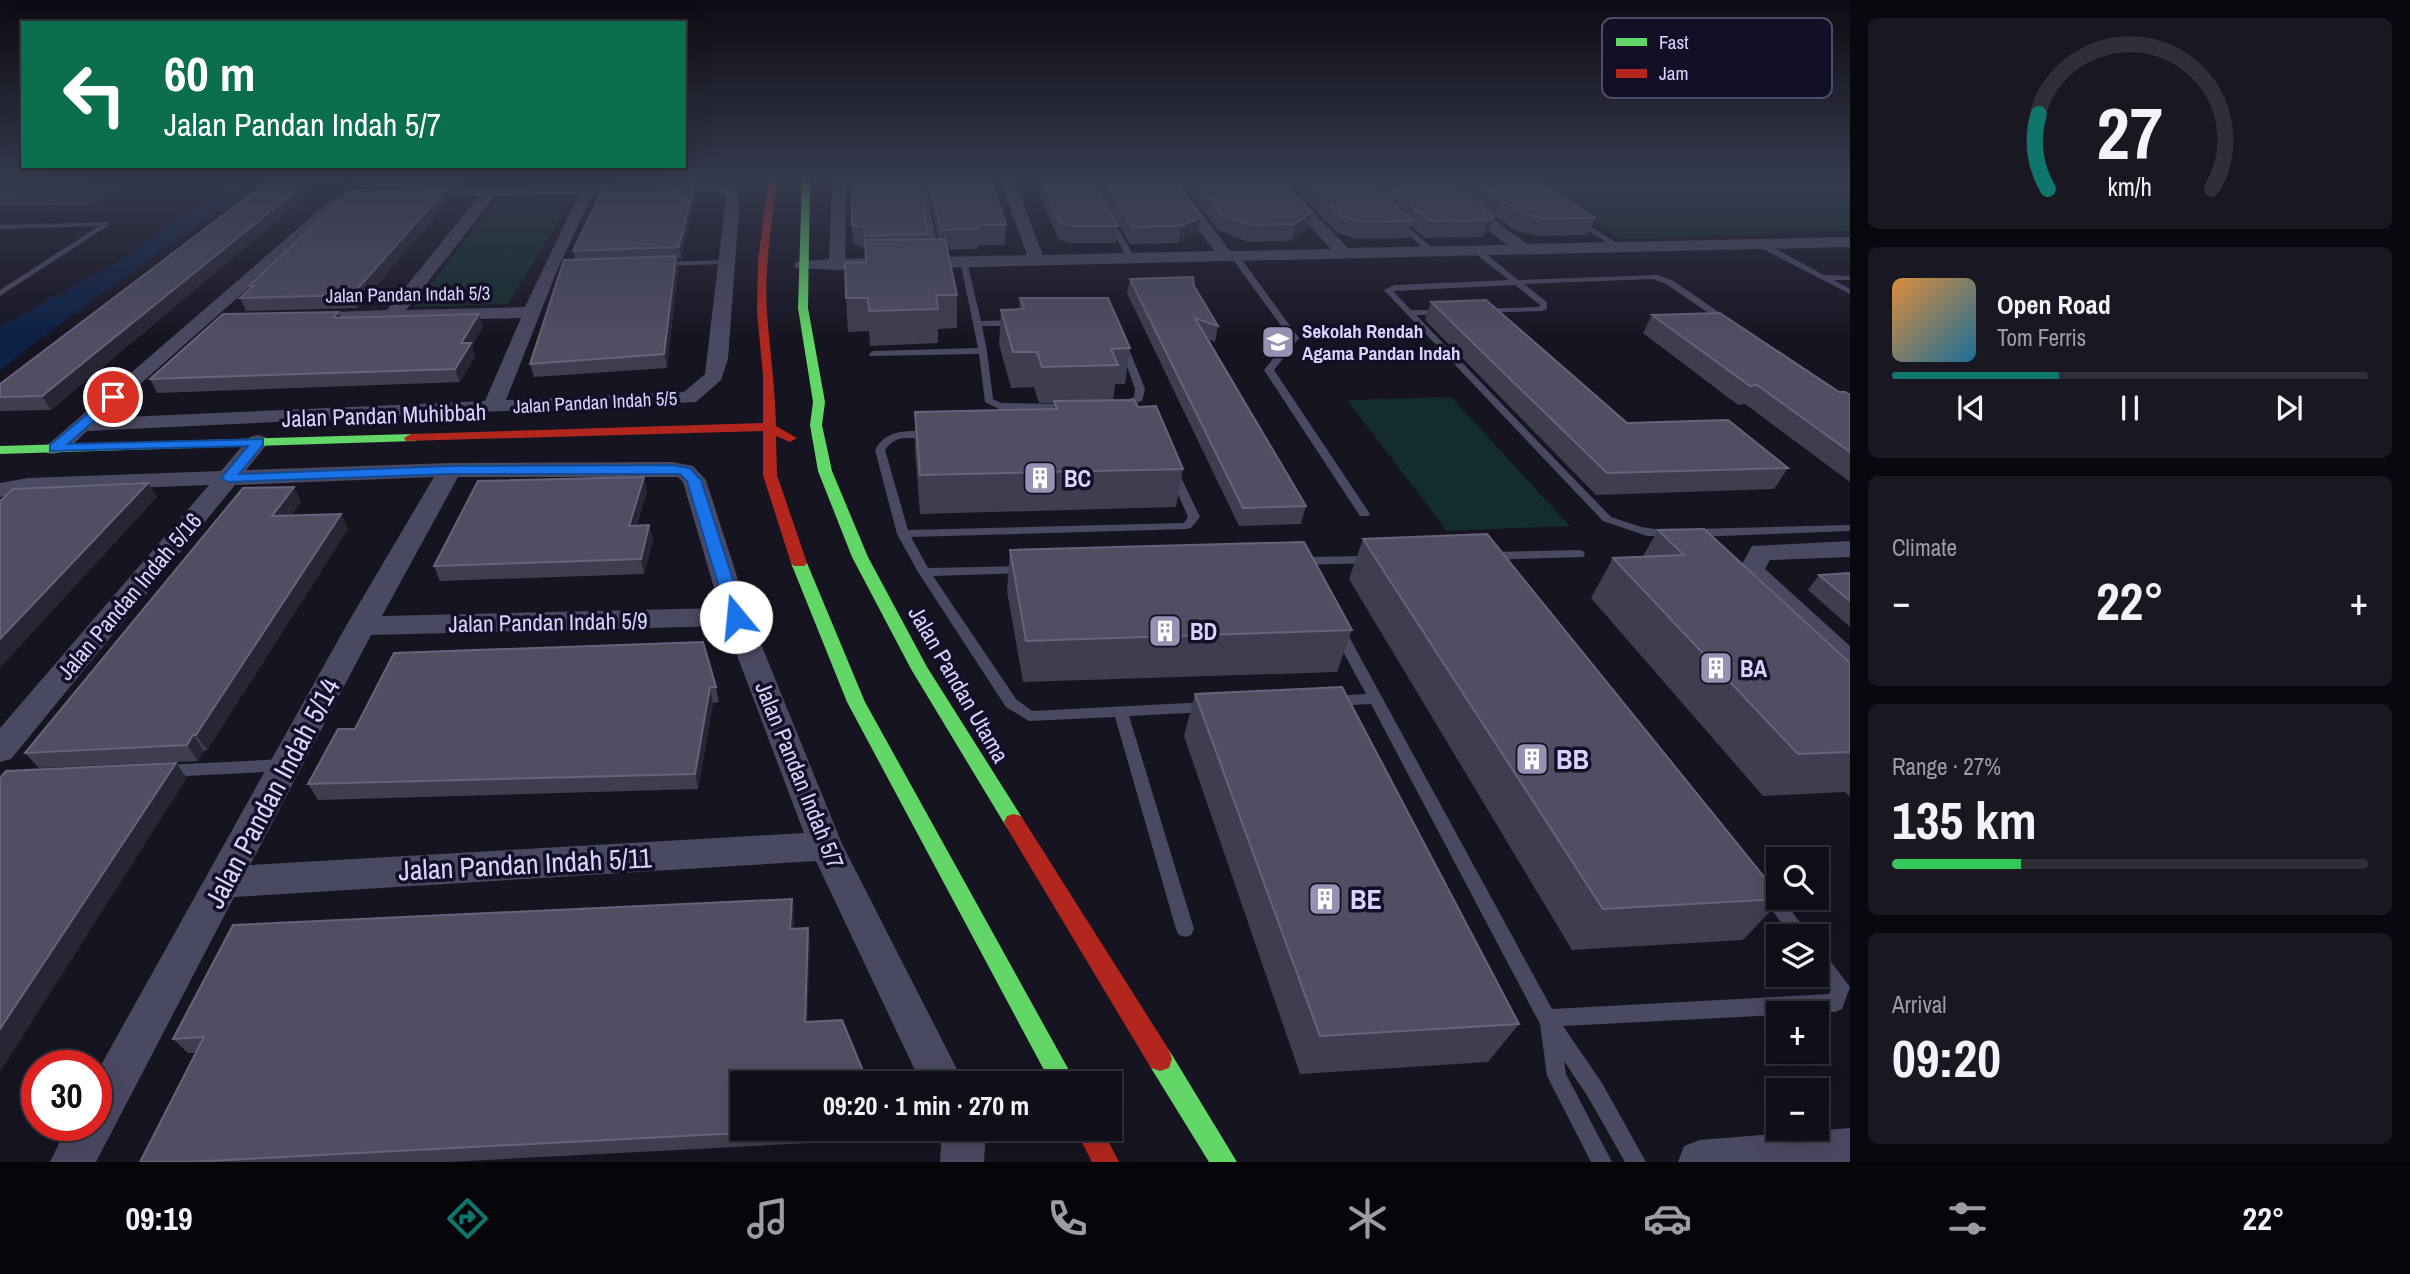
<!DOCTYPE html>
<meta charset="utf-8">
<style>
:root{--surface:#100f19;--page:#191822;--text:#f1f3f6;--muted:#9c9ca2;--line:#302f38;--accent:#0f766e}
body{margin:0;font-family:"Archivo Narrow",sans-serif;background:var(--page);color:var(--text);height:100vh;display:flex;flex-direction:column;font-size:26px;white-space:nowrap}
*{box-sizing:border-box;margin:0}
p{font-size:23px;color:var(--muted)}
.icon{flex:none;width:38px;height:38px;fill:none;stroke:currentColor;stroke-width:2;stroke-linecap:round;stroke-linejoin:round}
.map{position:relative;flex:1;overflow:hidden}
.panel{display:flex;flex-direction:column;gap:18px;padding:18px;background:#09080e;width:560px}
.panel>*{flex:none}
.guide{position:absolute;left:21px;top:21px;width:665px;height:147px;border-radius:0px;box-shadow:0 7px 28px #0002,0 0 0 2px var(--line);background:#0b6e4f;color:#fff;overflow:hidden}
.controls{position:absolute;left:1766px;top:847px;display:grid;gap:14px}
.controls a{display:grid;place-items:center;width:63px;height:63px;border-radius:0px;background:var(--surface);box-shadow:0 7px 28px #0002,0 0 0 2px var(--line);font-size:35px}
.speed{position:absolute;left:21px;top:1050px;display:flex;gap:14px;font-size:35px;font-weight:700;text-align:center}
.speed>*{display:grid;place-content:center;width:91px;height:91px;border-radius:50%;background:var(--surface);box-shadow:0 7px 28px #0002,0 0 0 2px var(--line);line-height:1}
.speed .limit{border:10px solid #d22;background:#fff;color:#111}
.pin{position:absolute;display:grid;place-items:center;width:60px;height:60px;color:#fff;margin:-30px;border:4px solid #fff;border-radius:50%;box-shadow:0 2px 7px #0007}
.me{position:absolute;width:77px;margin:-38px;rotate:343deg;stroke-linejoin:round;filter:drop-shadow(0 0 5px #0008)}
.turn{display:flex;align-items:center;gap:24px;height:147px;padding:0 28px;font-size:32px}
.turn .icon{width:91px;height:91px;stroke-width:2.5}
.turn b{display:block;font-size:49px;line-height:60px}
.big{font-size:52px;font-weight:800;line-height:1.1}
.panel .card{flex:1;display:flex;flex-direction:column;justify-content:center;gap:10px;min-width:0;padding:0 24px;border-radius:10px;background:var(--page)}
.panel .dial{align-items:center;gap:0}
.dial svg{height:182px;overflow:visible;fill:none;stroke:var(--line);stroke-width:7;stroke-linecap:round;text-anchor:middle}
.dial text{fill:var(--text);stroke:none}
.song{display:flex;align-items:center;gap:21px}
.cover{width:84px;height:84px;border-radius:10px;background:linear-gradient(135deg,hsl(30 70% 55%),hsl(200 70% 35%))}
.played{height:7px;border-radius:4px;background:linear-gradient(90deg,var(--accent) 35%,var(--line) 35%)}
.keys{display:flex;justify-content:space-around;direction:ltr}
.heat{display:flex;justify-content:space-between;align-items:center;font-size:38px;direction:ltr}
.charge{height:10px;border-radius:5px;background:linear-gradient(90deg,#34c759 27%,var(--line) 0)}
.trip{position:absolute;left:730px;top:1071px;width:392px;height:70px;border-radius:0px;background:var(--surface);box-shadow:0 7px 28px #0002,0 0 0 2px var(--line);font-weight:800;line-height:70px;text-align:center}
.menu{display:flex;height:112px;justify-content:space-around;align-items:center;background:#06060a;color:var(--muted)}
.menu .icon{width:49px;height:49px}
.menu .active{color:var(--accent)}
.menu b{font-size:32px;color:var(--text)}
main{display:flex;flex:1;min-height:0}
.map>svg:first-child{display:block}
.green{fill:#132c2d}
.water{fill:#0d2144}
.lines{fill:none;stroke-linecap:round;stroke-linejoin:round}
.lane{fill:#4a4962;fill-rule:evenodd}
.street{fill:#4a4962;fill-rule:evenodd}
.fast{fill:#63d668;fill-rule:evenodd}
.jam{fill:#b3261e;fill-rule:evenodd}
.wall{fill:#403d50}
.shaded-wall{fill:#282635}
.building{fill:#504e63;stroke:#66637b;stroke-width:2}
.route{fill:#1a73e8;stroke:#114b97;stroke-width:2}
.labels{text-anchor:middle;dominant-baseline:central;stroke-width:7;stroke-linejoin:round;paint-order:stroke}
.far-street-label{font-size:19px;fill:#d9d4ff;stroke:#130f26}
.far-poi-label{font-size:19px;font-weight:bold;fill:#d9d4ff;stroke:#130f26;text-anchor:start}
.street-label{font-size:23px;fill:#d9d4ff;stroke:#130f26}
.poi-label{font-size:23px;font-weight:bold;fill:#d9d4ff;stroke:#130f26;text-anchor:start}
.near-poi-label{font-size:28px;font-weight:bold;fill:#d9d4ff;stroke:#130f26;text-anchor:start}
.near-street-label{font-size:28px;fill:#d9d4ff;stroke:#130f26}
.key{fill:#130f26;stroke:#4e4a67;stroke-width:2}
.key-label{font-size:19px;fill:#d9d4ff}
</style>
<main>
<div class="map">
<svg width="1850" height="1162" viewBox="0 0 1850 1162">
<rect width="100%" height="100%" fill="#161421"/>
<!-- green -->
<path class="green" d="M1528 179H1850V231L1621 239Z
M576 194 508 304 413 307 500 195Z
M1451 397 1570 526 1447 531 1347 400Z"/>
<!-- water -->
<path class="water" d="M229 179H258C174 246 83 303 0 371V326L123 259 165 226 216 193Z"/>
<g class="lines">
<!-- lane -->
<path class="lane" d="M919 179H925L939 255 935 257 931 255Z
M1109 216 1112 218 1135 258 1134 260 1127 258 1106 218Z
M1575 219H1579L1623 247 1616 249 1575 221Z
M1395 220H1399L1434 249V253H1428L1395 222Z
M107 222 109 223V225L0 296V290L99 226 0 229V225Z
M1757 242H1763L1824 275 1850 276V280H1833L1850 289V294L1757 246Z
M1473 248H1479L1518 280 1657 275 1672 280 1732 321V325H1726L1666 284 1653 279 1524 284 1547 302V309L1543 311 1478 313V309H1481L1539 307 1540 305 1515 285 1393 291 1411 310H1445L1446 312 1442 315H1416L1611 517 1641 527 1676 532 1678 534 1676 536H1647L1603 521 1384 290 1394 285 1509 280 1473 252Z
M1231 253H1237L1299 338 1274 370 1370 514 1368 516H1360L1264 370 1290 338 1231 257Z
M728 260 729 262 725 264 663 266 659 264 663 262Z
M960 260 967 262 981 321 1015 320 1019 323 1015 326H982L987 351 993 399 1001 403 1069 404 1074 407 1072 409H999L985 402 979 354 870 356 869 354 873 351 978 348Z
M1123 341 1127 344 1145 389 1142 401 1119 409 1116 408V404L1134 397 1135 389 1119 344Z
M915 431 929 432 934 435C918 445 900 428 885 450L908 530 1184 523 1188 517 1169 473 1174 470 1179 473 1200 517 1191 528 1187 529 911 537 928 568 1029 566 1031 569 1029 572 1025 573 933 576 1016 699 1032 711 1207 702 1212 703 1214 707 1212 711 1207 712 1129 716 1194 929 1191 935 1185 937 1179 935 1176 929 1115 717 1029 721 1006 707 918 572 897 534 875 450C884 434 897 431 915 431Z
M1850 525V531L1694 537 1688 533 1694 529Z
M1579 550 1583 551 1585 554 1583 557 1488 560 1482 556 1488 552Z
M1371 556 1377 560 1375 563 1299 565 1293 561 1299 557Z
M1340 629 1347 633 1552 1009 1829 994 1831 989 1816 970V948L1822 950 1850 987 1842 1009 1835 1012 1778 1013V1015L1563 1026 1602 1083 1646 1162H1625L1588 1097 1564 1061 1566 1074 1612 1162H1591L1547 1076 1540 1024 1371 704 1333 706 1328 705 1326 701 1328 697 1333 696 1366 694 1333 633Z
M284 759 289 761 291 765 289 769 284 771 166 777 161 775 158 771 161 767 166 765Z
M1767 885C1774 887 1778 890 1778 898H1782L1810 936H1791L1759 892 1761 887Z"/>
<!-- street -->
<path class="street" d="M309 179H379L380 180 373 184 321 185Z
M832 179H846L845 259 1027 255 1000 179H1014L1043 255 1214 251 1162 179H1176L1230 251 1331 249 1266 179H1281L1348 248 1507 245 1423 179H1439L1527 244 1850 237V247L837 270 796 268 794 265 796 262 829 259Z
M716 183 732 187 740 196 728 359 721 380 696 402 87 431C75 442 64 457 47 453L44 448 332 199 359 190ZM716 191 726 197 705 374 684 392 506 400 558 268 593 194ZM579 194 525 307 406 310 495 196ZM479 196 387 310 304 313 295 318 304 323 521 318 485 401 102 418 342 205 361 198Z
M258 435 266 437 269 442 246 470 450 463 672 462 693 466 706 480 750 617 842 844 964 1083H921L816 861 234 897 96 1162H50L68 1125H96V1074L346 626 434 477 235 485 11 759 0 762V728L209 485 28 492 0 497V483L28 478 221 471 250 437ZM458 477H678L683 482 720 608 382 616ZM726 626 804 833 250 865 371 635Z
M1850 541V557L1770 560 1765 569 1850 646V672L1840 669 1738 571 1752 546Z
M1850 1128V1162H1678L1684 1146 1700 1140Z
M942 1129H986L984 1162H940Z"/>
<!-- fast -->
<path class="fast" d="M802 179H810L808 308 825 402 822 425 832 471 868 557 927 667 1021 816 1024 822 1021 828 1014 830 1007 828 911 669 852 557 818 471 810 425 813 402 798 308Z
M411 434 418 438 416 441 0 454V446Z
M799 558 807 563 865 702 1076 1083H1051L847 702 791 563Z
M1160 1047 1169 1050 1237 1162H1209L1151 1068 1148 1059 1151 1050Z"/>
<!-- jam -->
<path class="jam" d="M769 179H777C772 223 764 268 767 313 770 351 775 387 776 426L797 438 790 442 776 436 777 475 807 563 804 566H794L791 563 763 475V431L406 441 404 438 411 434 763 423V375L757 312 758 260Z
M1014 814 1021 816 1169 1050 1172 1059 1169 1068 1160 1071 1151 1068 1007 828 1004 822 1007 816Z
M1075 1129H1102L1119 1162H1092Z"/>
</g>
<!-- wall -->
<path class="wall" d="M0 179H136L95 204 0 206Z
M337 179H468L462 185 359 187 344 192 340 187Z
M613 179H700V181L614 182Z
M926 179H991L1006 225 1005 245H978V249L947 250 957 295V328L938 329V343L870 346 869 331 848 332 846 298 866 262 865 248 853 244 852 225 928 234V239H938Z
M1033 179H1092L1118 226 1116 243H1071L1059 240Z
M1092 179H1173L1201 217 1198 233 1178 243 1130 244Z
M1179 179H1281L1312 212 1308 228 1291 241 1248 242 1218 230Z
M1285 179H1534L1595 218 1587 235 1537 236 1514 230 1461 191 1494 217 1488 233 1482 237 1425 238 1411 226 1408 238 1358 239 1337 233Z
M308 181 312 192 51 410 0 411V384Z
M696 194 681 259H677L678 268 667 368 534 377 530 364 575 260 573 251Z
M450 199 357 308 246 311 240 298 251 288 249 286Z
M1130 279 1194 286 1218 326 1215 342 1207 339 1306 506 1301 524 1239 526 1127 293Z
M1020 298 1130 348 1125 384H1115L1113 400 1138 407 1183 469 1176 507 920 514 915 449V412L1053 409 1054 403H1039L1034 387 1011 388 999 344 1001 310H1019Z
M1431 302 1627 423 1788 468 1774 489 1596 495 1425 320Z
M1652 315 1839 392 1850 395V482L1745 404 1738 405 1643 333Z
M341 318 483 327 472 346 475 356 460 382 157 393 150 379Z
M294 487 301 502 291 515 341 514 348 529 207 750 204 751 198 761 39 768 25 753Z
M647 491 637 525H649L653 540 644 574 440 581 434 566Z
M1658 530 1850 663V797L1845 792 1763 796 1591 598 1613 558 1643 556Z
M1363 539 1782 899 1743 940 1572 950 1349 579Z
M1010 550 1352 630 1337 672 1023 682 1007 591Z
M1850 573V627L1808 590 1819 575Z
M716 687 719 702 713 703 698 789 318 800 308 784 355 729Z
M1195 694 1519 1024 1488 1062 1300 1074 1184 736Z
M792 899 794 914V929L810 943 742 1129H885L886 1139 448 1162H140L196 1053H188L173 1039Z"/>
<!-- shaded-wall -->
<path class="shaded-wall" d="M82 179H136L95 204Z
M339 179H356L359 187 344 192Z
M460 179H468L462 185Z
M308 181 312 192 51 410 42 396Z
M695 183 696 194 681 259 679 247Z
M447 188 450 199 357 308 352 295Z
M1312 212 1308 228 1291 241 1295 224Z
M1201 217 1198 233 1178 243 1181 226Z
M1494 217 1488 233 1482 237 1488 220Z
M676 256 678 268 667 368 664 354Z
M338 312 344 325 333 318Z
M479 314 483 327 472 346 475 356 460 382 455 369 461 343Z
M644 477 647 491 632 541 629 526Z
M148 483 157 497 0 668V639Z
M294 487 301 502 279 531 272 516Z
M341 514 348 529 207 750 196 735Z
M649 525 653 540 644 574 641 559Z
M710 687 713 703 698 789 695 774Z
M193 735 204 751 198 761 187 745Z
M176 763 187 778 0 1072V1029Z
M792 899 794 914 793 944 790 929Z
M808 928 810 943 807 1037 805 1022Z"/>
<!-- building -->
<path class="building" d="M852 179H919L928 234 865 236 864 228 852 225Z
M929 179H991L1006 225H979L978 229 941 230Z
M1041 179H1092L1118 226H1073L1060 223Z
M1103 179H1173L1201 217 1181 226 1132 227Z
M1194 179H1281L1312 212 1295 224 1251 225 1221 214Z
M1304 179H1364L1413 221 1363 222 1341 216Z
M1380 179H1444L1494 217 1488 220 1430 221Z
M1471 179H1534L1595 218 1544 219 1521 213Z
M308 181 42 396 0 397V384L267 182Z
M695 183 679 247 573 251 605 185Z
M447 188 352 295 240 298 253 286H249L350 192 358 190Z
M945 239 957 295H936L938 309 869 311 868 298H846L845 263 866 262 865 240Z
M676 256 664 354 530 364 564 260Z
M1193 277 1194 286 1218 326 1195 318 1306 506 1243 508 1130 279Z
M1020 298H1108L1130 348 1111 349 1118 365 1042 367 1037 352H1013L1001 310 1024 309Z
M1486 300 1627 423 1728 420 1788 468 1607 473 1431 302Z
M338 312 333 318 479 314 461 343H471L455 369 150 379 223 314Z
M1720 313 1839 392H1845L1850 395V452L1757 385 1750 386 1652 315Z
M1134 400 1138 407 1156 406 1183 469 920 475 915 412 1057 409 1054 401Z
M644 477 629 526 649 525 641 559 434 566 478 481Z
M148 483 0 639V501L13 489Z
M294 487 272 516 341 514 196 735H193L187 745 25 753 243 488Z
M1704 529 1850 663V752L1798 754 1613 558 1684 555 1658 530Z
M1487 534 1778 894V898H1781L1782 899 1603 909 1363 539Z
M1304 542 1352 630 1026 641 1010 550Z
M1850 573V601L1819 575Z
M703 642 716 687H710L695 774 308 784 338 729H355L394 653Z
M1342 687 1519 1024 1320 1036 1195 694Z
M176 763 0 1029V778L6 771Z
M792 899 790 929 808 928 805 1022 842 1020 868 1083H742V1129H815L189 1162H140L204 1037 173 1039 233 925Z"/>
<!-- sky -->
<linearGradient id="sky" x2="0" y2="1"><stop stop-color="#0c0b12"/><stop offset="0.52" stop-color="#363a4e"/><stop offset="1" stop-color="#363a4e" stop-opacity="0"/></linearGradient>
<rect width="1850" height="342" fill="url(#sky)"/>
<!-- route -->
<path class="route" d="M113 393 120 397 118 400 68 444 263 439V445L239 474 450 466 672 465 690 468 701 480 745 617 736 623 728 617 687 481 680 474H450L228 482 221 478 248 446 50 451V445Z"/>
<!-- icons -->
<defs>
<symbol id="school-square" viewBox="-11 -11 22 22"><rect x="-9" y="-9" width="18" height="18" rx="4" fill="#9591b1" stroke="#130f26"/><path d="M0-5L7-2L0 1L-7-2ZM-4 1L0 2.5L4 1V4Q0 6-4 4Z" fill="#fff"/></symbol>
<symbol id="building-square" viewBox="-11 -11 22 22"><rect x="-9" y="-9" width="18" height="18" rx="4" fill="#9591b1" stroke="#130f26"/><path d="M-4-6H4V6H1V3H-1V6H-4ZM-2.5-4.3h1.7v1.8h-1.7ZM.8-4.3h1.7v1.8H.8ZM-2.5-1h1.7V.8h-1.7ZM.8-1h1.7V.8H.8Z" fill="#fff"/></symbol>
</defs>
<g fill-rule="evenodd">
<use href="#school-square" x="1259" y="323" width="38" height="38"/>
<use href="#building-square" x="1021" y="459" width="38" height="38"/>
<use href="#building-square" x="1146" y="612" width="38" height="38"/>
<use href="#building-square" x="1697" y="649" width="38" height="38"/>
<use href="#building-square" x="1513" y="740" width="38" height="38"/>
<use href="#building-square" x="1306" y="880" width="38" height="38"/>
</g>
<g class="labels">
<!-- far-street labels -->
<g class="far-street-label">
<text transform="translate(408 294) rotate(-1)">Jalan Pandan Indah 5/3</text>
<text transform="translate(595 402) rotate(-3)">Jalan Pandan Indah 5/5</text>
</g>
<!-- far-poi labels -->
<g class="far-poi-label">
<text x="1302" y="331">Sekolah Rendah<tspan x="1302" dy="22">Agama Pandan Indah</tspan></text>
</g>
<!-- street labels -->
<g class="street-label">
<text transform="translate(384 415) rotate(-2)">Jalan Pandan Muhibbah</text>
<text transform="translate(129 596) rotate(-50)">Jalan Pandan Indah 5/16</text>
<text transform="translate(548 622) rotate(-1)">Jalan Pandan Indah 5/9</text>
<text transform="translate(959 684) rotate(60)">Jalan Pandan Utama</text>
<text transform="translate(800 775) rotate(68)">Jalan Pandan Indah 5/7</text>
</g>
<!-- poi labels -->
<g class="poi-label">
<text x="1064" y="478">BC</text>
<text x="1190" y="631">BD</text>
<text x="1740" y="668">BA</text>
</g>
<!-- near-poi labels -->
<g class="near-poi-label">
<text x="1556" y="759">BB</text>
<text x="1350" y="899">BE</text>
</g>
<!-- near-street labels -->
<g class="near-street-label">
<text transform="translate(272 793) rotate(-62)">Jalan Pandan Indah 5/14</text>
<text transform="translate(525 864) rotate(-3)">Jalan Pandan Indah 5/11</text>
</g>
</g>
<!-- legend -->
<rect x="1602" y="18" width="230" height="80" rx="10" class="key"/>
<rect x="1616" y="38" width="31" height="8" fill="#63d668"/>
<rect x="1616" y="69" width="31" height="9" fill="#b3261e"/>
<g class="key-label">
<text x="1659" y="49">Fast</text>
<text x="1659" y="80">Jam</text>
</g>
</svg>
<div class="controls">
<a><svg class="icon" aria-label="search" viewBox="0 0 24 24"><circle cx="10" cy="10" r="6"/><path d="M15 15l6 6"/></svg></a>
<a><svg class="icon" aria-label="layers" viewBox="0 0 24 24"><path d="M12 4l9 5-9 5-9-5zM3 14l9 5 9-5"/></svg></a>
<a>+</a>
<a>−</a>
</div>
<div class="speed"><div class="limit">30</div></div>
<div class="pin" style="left:113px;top:397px;background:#d93025"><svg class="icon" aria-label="arrive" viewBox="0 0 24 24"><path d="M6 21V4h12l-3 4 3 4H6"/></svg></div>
<svg class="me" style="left:736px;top:617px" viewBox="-20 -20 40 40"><circle r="19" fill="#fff"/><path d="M0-13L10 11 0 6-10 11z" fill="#1a73e8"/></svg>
<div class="trip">09:20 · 1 min · 270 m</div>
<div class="guide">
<div class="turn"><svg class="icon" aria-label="left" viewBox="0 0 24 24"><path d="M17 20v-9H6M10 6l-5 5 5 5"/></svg><div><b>60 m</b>Jalan Pandan Indah 5/7</div></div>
</div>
</div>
<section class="panel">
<div class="card dial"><svg viewBox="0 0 100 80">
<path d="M14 69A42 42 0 1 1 86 69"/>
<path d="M14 69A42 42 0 0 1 10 36" stroke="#0f766e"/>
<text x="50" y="56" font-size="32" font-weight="700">27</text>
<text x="50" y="72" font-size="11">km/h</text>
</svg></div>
<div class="card">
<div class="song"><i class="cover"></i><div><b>Open Road</b><p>Tom Ferris</p></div></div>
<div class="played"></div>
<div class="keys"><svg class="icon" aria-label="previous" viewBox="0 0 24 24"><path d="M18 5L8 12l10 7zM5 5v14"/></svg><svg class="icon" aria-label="pause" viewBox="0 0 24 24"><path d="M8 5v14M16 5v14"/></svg><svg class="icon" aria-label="next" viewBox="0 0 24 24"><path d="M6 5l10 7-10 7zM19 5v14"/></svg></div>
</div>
<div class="card"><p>Climate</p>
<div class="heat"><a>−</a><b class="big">22°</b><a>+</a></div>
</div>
<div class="card"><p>Range · 27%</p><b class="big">135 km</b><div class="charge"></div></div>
<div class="card"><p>Arrival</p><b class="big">09:20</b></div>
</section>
</main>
<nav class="menu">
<b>09:19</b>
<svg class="icon active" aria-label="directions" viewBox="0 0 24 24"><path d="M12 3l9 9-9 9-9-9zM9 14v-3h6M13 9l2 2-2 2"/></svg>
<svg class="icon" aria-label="music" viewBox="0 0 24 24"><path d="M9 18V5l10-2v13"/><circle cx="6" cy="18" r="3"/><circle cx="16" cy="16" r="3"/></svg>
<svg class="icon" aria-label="phone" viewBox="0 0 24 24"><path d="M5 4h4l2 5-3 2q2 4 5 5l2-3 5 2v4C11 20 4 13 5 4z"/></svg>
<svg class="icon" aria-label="climate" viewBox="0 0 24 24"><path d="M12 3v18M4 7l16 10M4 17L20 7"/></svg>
<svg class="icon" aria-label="car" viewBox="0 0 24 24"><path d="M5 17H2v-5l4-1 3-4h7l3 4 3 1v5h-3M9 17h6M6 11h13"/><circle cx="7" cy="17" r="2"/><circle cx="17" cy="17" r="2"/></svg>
<svg class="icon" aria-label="filters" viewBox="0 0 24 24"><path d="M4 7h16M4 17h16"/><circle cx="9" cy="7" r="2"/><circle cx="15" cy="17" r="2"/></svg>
<b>22°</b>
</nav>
